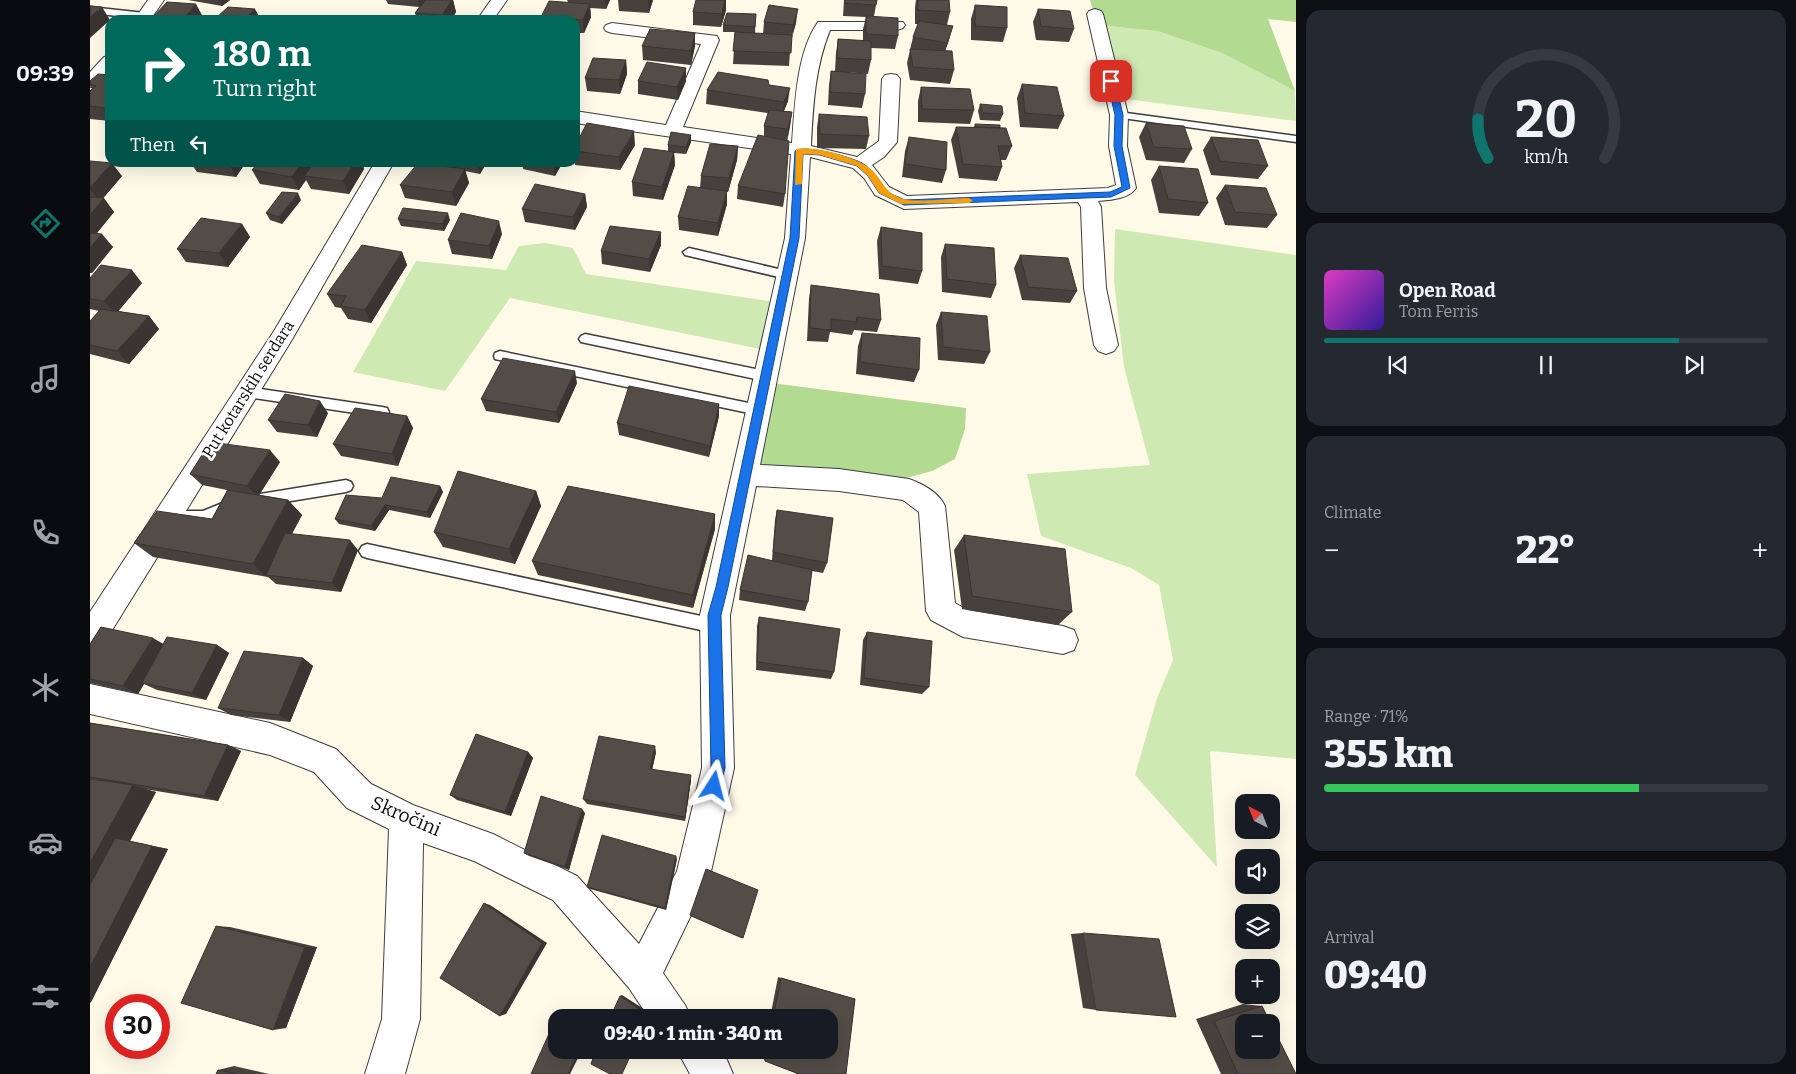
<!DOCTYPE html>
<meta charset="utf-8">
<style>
:root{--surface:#171b24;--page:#242831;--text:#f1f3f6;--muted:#9ea1a6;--line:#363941;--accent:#0f766e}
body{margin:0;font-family:Bitter,serif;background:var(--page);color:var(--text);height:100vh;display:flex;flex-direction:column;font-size:19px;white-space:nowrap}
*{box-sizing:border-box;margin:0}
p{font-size:16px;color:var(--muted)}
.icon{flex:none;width:28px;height:28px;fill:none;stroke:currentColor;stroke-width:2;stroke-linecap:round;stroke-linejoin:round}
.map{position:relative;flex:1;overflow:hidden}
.drawer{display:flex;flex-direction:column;gap:10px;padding:10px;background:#0d0f14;width:500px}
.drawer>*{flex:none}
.top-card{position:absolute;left:15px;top:15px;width:475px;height:152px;border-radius:15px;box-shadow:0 5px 20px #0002;background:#00695c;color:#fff;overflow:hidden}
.needle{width:32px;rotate:318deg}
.controls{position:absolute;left:1145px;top:794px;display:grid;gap:10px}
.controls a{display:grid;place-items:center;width:45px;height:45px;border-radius:10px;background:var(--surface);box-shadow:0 5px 20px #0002;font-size:25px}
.speed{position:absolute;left:15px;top:994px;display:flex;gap:10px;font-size:25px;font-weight:700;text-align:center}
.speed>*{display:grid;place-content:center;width:65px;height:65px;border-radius:50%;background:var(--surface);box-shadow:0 5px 20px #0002;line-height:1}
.speed .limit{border:8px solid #d22;background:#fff;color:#111}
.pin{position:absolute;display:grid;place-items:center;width:42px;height:42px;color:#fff;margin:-21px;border-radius:10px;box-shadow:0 2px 8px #0006}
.me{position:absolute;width:55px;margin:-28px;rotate:9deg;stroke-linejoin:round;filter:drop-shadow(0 0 4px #0008)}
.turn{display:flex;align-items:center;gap:18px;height:105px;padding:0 25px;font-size:22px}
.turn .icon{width:65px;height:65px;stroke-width:2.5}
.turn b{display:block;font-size:35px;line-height:42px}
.then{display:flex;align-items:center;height:48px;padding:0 25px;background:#0003;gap:10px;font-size:19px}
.big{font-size:38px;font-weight:800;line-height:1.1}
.drawer .widget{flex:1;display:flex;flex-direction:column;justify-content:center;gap:8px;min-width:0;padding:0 18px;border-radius:15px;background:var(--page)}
.drawer .dial{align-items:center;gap:0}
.dial svg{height:130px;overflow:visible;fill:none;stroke:var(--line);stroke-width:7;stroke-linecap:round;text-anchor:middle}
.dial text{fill:var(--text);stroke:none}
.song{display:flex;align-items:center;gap:15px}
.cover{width:60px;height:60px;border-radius:8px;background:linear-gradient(135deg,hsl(310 70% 55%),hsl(250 70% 35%))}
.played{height:5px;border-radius:2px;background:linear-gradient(90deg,var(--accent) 80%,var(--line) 80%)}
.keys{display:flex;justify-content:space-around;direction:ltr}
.heat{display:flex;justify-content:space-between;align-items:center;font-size:28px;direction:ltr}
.charge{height:8px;border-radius:4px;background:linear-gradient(90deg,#34c759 71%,var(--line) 0)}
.trip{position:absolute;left:458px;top:1009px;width:290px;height:50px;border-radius:15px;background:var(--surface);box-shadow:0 5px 20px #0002;font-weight:800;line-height:50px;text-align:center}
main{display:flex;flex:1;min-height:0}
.dock{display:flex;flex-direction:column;width:90px;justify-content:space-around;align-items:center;background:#090b0e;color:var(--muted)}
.dock .icon{width:35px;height:35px}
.dock .on{color:var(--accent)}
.dock b{font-size:22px;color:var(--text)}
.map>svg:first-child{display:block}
.green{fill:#cfe9b2}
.forest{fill:#b2da91}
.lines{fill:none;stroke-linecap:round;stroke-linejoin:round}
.service-casing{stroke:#3d3d3d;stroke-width:3}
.minor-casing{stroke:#3d3d3d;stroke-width:2}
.service{fill:#fff;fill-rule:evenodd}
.minor{fill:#fff;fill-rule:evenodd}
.wall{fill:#47413d}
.shaded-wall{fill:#3a3532}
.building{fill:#534c47;stroke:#3a3532}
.route{fill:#1a73e8;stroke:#114b97}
.slow{fill:#f59e0b}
.labels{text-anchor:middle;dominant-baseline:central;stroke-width:5;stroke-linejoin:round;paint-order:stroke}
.street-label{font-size:16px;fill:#0a0a0a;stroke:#fff}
.near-street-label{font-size:19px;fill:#0a0a0a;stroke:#fff}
</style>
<main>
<nav class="dock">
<b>09:39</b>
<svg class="icon on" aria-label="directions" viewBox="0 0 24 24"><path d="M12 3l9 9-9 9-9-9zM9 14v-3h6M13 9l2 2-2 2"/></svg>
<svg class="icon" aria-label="music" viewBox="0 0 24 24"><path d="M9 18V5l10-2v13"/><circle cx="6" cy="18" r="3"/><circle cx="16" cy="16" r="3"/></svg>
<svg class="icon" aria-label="phone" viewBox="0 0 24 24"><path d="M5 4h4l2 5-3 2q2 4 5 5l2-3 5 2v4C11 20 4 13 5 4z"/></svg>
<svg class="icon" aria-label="climate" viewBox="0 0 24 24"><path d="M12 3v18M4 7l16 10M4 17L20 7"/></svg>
<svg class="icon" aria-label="car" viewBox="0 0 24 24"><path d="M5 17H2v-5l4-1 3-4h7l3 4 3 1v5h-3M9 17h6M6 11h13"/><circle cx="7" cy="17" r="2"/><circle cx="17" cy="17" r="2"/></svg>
<svg class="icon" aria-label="filters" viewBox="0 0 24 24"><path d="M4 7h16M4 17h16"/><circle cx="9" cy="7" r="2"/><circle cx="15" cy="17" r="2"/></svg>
</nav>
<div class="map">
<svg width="1206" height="1074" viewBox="0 0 1206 1074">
<rect width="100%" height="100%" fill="#fffae8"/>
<!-- green -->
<path class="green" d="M1007 25 1067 31 1132 53 1205 91 1206 121 1028 98Z
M1025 229 1206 255V759L1120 751 1127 867 1045 775 1067 698 1083 660 1069 585 1041 568 951 536 937 474 1060 465 1034 367 1024 281Z
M455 243 483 248 496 274 692 303 680 351 420 298 355 391 263 372 326 261 416 270 429 246Z"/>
<!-- forest -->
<path class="forest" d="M1000 0H1206V22L1178 19 1205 91 1132 53 1067 31 1007 25Z
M674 382 876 408 875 429 865 459 842 471 801 482 657 462Z"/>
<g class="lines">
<defs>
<path id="service" d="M0 7 55 13 59 16 55 19 0 13Z
M1029 112 1206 136V142L1025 117V113Z
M599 248 697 271 703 275 697 279 595 255 593 252Z
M495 334 675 371 680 373 682 376 680 379 675 381 491 342 489 339 491 336Z
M410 351 668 405 673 406 675 410 673 414 668 415 405 359 404 356 405 353Z
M157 387 292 407 297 408 299 412 297 416 292 417 157 397 152 396 150 392 152 388Z
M256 480 261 482 263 486 261 490 256 492 158 508C134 514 109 530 84 521L82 517 84 513 89 511H113L140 500 158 496Z
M277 544 625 619 631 621 633 626 631 631 625 633 277 558 272 556 269 551 272 546Z"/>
<path id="minor" d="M58 0H74L60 20H44Z
M401 0H417L403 20H387Z
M1005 9 1011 11 1013 14 1038 115 1037 146 1046 188C1039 199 1020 200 1008 201L1011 207 1016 288 1028 345 1024 351 1016 354 1008 351 1004 345 994 288 991 207 988 202 814 209 785 195 774 178 763 168 720 157 715 238 670 465 749 469 819 479C833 484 849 493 855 506L865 603 877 610 973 626 984 630 988 640 984 650 973 654 873 637 841 620 836 611 829 512 813 500 749 491 666 486 640 615 644 768 620 876 573 973 595 1005 601 1018H559L539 988 463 900 384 861 333 843 330 1019 315 1074H275L292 1019 299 829 257 808 224 772 180 755 0 714V684L180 723 246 749 281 784 323 805 403 834 487 876 549 944 587 871 612 768 610 615 695 238 701 154 485 123V111L576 125 611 44 522 33 516 31 514 28 516 25 522 23 627 36 629 40 593 127 702 143C705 106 706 53 728 22H813L815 25 813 28 807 30H740C725 67 723 106 721 146L767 157 789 141 792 79 795 75 801 74 807 75 810 79 807 142 794 157 782 165 799 187 817 196 1018 188 1026 185 1019 146 1020 115 997 14 999 11Z
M20 56V71L6 86 0 87V72L14 57Z
M285 162H304L200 343 11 648 0 652V612L184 331Z
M587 1050H630L637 1060 643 1074H600Z"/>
</defs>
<!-- service casing -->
<use href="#service" class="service-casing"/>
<!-- minor casing -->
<use href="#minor" class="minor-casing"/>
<!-- service -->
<use href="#service" class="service"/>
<!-- minor -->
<use href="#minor" class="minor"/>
</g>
<!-- wall -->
<path class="wall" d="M98 0H140L132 6Z
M296 0H363L366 12 361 20H327L325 13 329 7 298 4Z
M477 0H520L516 9 500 8 501 17 494 33H485V20H452L451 17 478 2Z
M528 0H563L559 13 529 11Z
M606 0H636V10L631 27 603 25V12Z
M754 0H787L784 16 808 36 805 49 781 48V60L778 74 757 72 775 94 772 108 738 105 739 85 741 71H745L746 53 748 39 773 41V29L776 17 753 16Z
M826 0H859L860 12 857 25 859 40 855 51 864 70 860 84 820 80 817 63 823 37 828 24H825V7Z
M885 5 917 28 913 42 881 40V19Z
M948 9 984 29 979 42 946 40 943 22Z
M666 14 665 33 673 34 674 22 706 23 701 38 699 66 643 64 645 32H633V25Z
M605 33V46L601 65 553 60 552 46Z
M536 60 537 74 530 94 497 91 495 78Z
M596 68V81L588 100 548 94V81Z
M20 75V121L0 119V91L2 89 0 86V81Z
M932 84 974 116 968 129 930 127 927 98Z
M679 85 698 101 694 111 702 112 700 126 697 141 695 194 693 207 647 199 648 186 674 136V126L678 113 616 104 617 90Z
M831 87 884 110 880 124 828 122V101Z
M890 104 913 114 910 121 890 120 888 111Z
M729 114 779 136 776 149 727 148V127Z
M1056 123 1102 149 1094 163 1056 160 1049 137Z
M885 124 910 128 922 146 916 160H911L912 167 907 181 869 178 861 140 866 127H884Z
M601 135V142L596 154 584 153 585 165 573 200 543 196 542 182 578 151V145Z
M819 137 856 170 852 183 812 177 815 151Z
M1121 137 1178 166 1168 179 1121 175 1113 150Z
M545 145 530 170 485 165V146Z
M648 146 647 160 638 192H637V204L628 236 589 230 588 217 610 188 611 176Z
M0 161 32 176 13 198 24 212 7 233 23 247 2 273H0Z
M33 162H73L69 167 34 164Z
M100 162H156L146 177 107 172Z
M169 162H272L274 169 259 194 221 189 216 180 209 190 170 184 162 170Z
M349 162H397L390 174 375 171 379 183 366 206 315 198 310 185 356 167 350 165Z
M432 162H473L465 176 433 169Z
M1069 166 1118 203 1109 216 1069 213 1061 180Z
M1135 185 1187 215 1177 228 1135 225 1126 198Z
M495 194 497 207 485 230 435 222 432 209Z
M211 200 192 224 180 220 176 213Z
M308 219 360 220 354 231 311 226Z
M152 224 160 237 138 267 96 262 87 249Z
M791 227 832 271 828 284 789 279 787 241Z
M571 232V245L560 272 512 264 511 251Z
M412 234 402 259 362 254 358 240Z
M855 244 906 285 901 298 852 292 851 257Z
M312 252 317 265 281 323 258 319 251 308 245 307 237 294Z
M930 255 987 291 980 303 932 300 924 268Z
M0 278 52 283 28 311 59 316 69 329 39 364 0 354V321L9 311 0 309Z
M721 285 791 320 787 332 764 330 762 335 740 332 738 342 717 341 719 298Z
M851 312 900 352 894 364 848 360 846 325Z
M772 333 829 370 824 382 766 374 768 346Z
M487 383 469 423 396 411 391 399Z
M629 404V416L619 457 529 435 527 423Z
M238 413 227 437 187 432 178 420Z
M317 416 323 428 308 466 251 456 243 444Z
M190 462 169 495 198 500 212 515 202 534 268 550 251 592 186 584 178 577 63 557 44 543 122 519 137 490 112 485 100 474Z
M350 486 353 492 340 518 299 510 285 531 249 524 245 519 292 498Z
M446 491 451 506 425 564 353 547 344 532Z
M687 510 737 563 733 573 722 571 718 602 715 611 649 600 650 590 682 560 685 520Z
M625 529 603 608 448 575 442 561Z
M874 535 982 612 968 625 872 609 864 550Z
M669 617 744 672 741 679 666 670 667 626Z
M777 632 839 687 832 694 770 685 773 640Z
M0 644 127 645 139 653 116 700 67 690 54 684 48 694 0 683Z
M213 658 223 666 200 722 141 715 128 708Z
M0 723 138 745 151 751 128 801 54 789 66 792 40 841 78 849 1 1002V780H0Z
M438 752 443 758 421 816 367 800 360 795Z
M566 752 562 770 601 780 595 821 497 804 493 799Z
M495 813 479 870 439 856 434 853Z
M587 859 576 910 500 889 497 887Z
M600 915 653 938H651L600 916Z
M126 926 140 927 227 947 196 1028Z
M993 933 1006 1010 993 1008 981 934Z
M688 977 765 999 756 1074H706V1073L675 1061 673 1058 674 1050H739V1018H680Z
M1153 1004 1172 1006 1206 1074H1131L1106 1019Z
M144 1066 179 1074H126L128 1070Z"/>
<!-- shaded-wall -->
<path class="shaded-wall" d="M129 0H140L132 6Z
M328 0H336L330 7Z
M362 0H363L366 12 361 20H353L352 15Z
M515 0H520L516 9Z
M558 0H563L559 13Z
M635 0H636V10L631 27 632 14Z
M106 4 113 17 110 20H91Z
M500 4 501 17 494 33 493 20Z
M12 7 20 20 0 38V17Z
M165 9 171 20H154Z
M708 9 706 23 702 38 703 25Z
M863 26 859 40 853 56 857 43Z
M605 33V46L601 65V51Z
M536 60 537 74 530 94 529 80Z
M596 68V81L588 100 587 87Z
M700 88 698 101 692 115 694 102Z
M702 112 700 126 697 142 698 129Z
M544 131 545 145 530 170 529 157Z
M601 135V142L596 154V147Z
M648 146 647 160 638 192 639 178Z
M584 152 585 165 573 200 572 187Z
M66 162H73L69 167Z
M139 162H156L146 177 139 164Z
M212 162H228L214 176 216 180 209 190 202 177Z
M265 162H272L274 169 259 194 253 181Z
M387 162H397L390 174Z
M463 162H473L465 176Z
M22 163 32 176 10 202 0 189V188Z
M375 169 379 183 366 206 362 192Z
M637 191V204L628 236V223Z
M208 193 211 200 192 224 189 217Z
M495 194 497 207 485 230 483 217Z
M14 198 24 212 2 239 0 237V215Z
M358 213 360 220 354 231 352 224Z
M409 221 412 234 402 259 399 246Z
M152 224 160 237 138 267 129 253Z
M571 232V245L560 272 559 259Z
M12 234 23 247 2 273 0 271V248Z
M312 252 317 265 281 323 275 310Z
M42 270 52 283 26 314 14 301Z
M59 316 69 329 39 364 27 351Z
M485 371 487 383 469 423 466 412Z
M230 401 238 413 227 437 218 425Z
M629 404V416L619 457 620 446Z
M317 416 323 428 308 466 302 454Z
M180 450 190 462 168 497 157 486Z
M350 486 353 492 340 518 337 512Z
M446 491 451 506 425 564 419 549Z
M198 500 212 515 179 575H176L178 578 163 564Z
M295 505 299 510 285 531 281 526Z
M625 514V529L603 608V595Z
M260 540 268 550 251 592 242 583Z
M63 638 77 646 52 683 54 684 48 694 33 686Z
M127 645 139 653 116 700 102 693Z
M213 658 223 666 200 722 189 715Z
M138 745 151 751 128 801 114 796Z
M565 746 566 752 561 775 560 769Z
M438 752 443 758 421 816 415 812Z
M601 775V780L595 821V817Z
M43 785 66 792 0 916V863Z
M492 809 495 813 479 870 475 867Z
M62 846 78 849 1 1002 0 1003V967Z
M586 856 587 859 576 910 575 908Z
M394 903 400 905 457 943 416 1014 410 1016Z
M215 947H227L196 1028 183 1030Z
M532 995 560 1013 558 1018 530 996Z
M489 1050H492L480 1074H478Z"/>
<!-- building -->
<path class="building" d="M336 0H362L352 15 325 13Z
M606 0H635L632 14 603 12Z
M755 0H787L786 5 755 3Z
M828 0H859L860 12 828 10Z
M459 1 500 4 493 20 451 17Z
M77 2 106 4 91 20H60Z
M679 5 708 9 703 25 674 22Z
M885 5 917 7V28L885 26Z
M0 6 12 7 0 17Z
M138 7 165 9 154 20H124Z
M948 9 980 11 984 29 951 26Z
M637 13 666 14 665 27 633 25Z
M229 16 259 18 258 20H226Z
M776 16 808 18V36L776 34Z
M829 21 863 26 857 43 823 37Z
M560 29 605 33 601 51 552 46Z
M645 32 702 35 701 53 643 51Z
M748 39 781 41V60L747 58Z
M820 49 862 51 864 70 823 67Z
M503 58 536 60 529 80 495 78Z
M557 62 596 68 587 87 548 81Z
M741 71 776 74 775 94 740 92Z
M628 72 678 80 679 85 700 88 694 102 617 90Z
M8 74 20 75V109L0 106V91L6 86 0 84V81Z
M932 84 967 87 974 116 935 113Z
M831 87 880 89 884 110 832 109Z
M890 104 912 106 913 114 893 113Z
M679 110 702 112 698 129 674 126Z
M729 114 777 117 779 136 730 134Z
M497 123 544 131 529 157 485 151V146Z
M1056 123 1094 126 1102 149 1064 147Z
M885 124 910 125V128L886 127Z
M866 127 916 128 922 146H908L912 167 873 164Z
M581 132 601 135 596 147 578 145Z
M668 135 699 141 695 194 648 186Z
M819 137 857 142 856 170 815 164Z
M1121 137 1168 140 1178 166 1130 161Z
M620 144 648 146 639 178 611 176Z
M554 148 584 152 572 187 542 182Z
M0 161 22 163 0 188Z
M169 162H212L202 177 162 170Z
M225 162H265L253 181 214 176Z
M328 163 375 169 362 192 310 185Z
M1069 166 1108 169 1118 203 1078 199Z
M445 184 495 194 483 217 432 209Z
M1135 185 1176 188 1187 215 1145 212Z
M598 186 637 191 628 223 588 217Z
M192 192 208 193 189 217 176 213Z
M0 197 14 198 0 215Z
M313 208 358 213 352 224 308 219Z
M371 213 409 221 399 246 358 240Z
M111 218 152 224 129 253 87 249Z
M520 226 571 232 559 259 511 251Z
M791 227 832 233V271L792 266Z
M0 233 12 234 0 248Z
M855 244 904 248 906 285 857 279Z
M272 245 312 252 275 310 251 306 256 296 237 294Z
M930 255 978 258 987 291 938 287Z
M11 265 42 270 14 301 0 299V278Z
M721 285 789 294 791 320 767 317 766 322 741 319V330L720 328Z
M11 309 59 316 27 351 0 345V321Z
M851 312 897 316 900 352 853 347Z
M772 333 830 338 829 370 770 362Z
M413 358 485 371 466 412 391 399Z
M539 386 629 404 620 446 527 423Z
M195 394 230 401 218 425 178 420Z
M265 408 317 416 302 454 243 444Z
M120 442 180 450 157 486 100 474Z
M368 471 446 491 419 549 344 532Z
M301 477 350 486 337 512 295 505 281 526 245 519 256 495 292 498Z
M478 486 625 514 603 595 442 561Z
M138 490 198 500 163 564 44 543 67 511 122 519Z
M687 510 743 518 737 563 683 552Z
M195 533 260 540 242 583 176 575Z
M874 535 975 549 982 612 882 596Z
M658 555 722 570 718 602 650 590Z
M669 617 750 629 744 672 667 662Z
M11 627 63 638 33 686 0 679V644Z
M777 632 842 641 839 687 774 678Z
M77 637 127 645 102 693 52 683Z
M154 651 213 658 189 715 128 708Z
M0 723 138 745 114 796 0 777Z
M386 734 438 752 415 812 360 795Z
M509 736 565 746 560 769 601 775 595 817 493 799Z
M1 779 43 785 0 863V782Z
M451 796 492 809 475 867 434 853Z
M512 835 586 856 575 908 497 887Z
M25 838 62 846 0 967V885Z
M616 869 668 890 653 938 600 915Z
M394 903 452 943 410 1016 350 978Z
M126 926 215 947 183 1030 91 1003Z
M993 933 1069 939 1086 1017 1006 1010Z
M691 978 765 999 756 1074H709L675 1061 677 1050H739V1018H683Z
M530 996 558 1015 557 1018H520Z
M1172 1006 1180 1022H1154V1050H1181V1024L1206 1074H1148L1124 1021Z
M462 1027 466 1030V1050H489L478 1074H441Z
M506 1050H543L532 1074H520L501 1064Z
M128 1070 146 1074H126Z"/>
<!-- route -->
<path class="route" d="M1021 79 1025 81 1033 115 1032 146 1040 188 1021 197 814 205 789 193 778 176 767 166 730 155 713 154 709 238 638 587 631 615 635 768 629 790 624 792 619 790 617 786 621 768 618 615 626 587 700 238 705 151C715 144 761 157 772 163 783 169 786 181 794 189 799 194 809 197 815 200L1020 192 1032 187 1024 146 1025 115 1017 81Z"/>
<!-- slow -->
<path class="slow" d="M706 149C726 146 769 157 783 171 795 184 794 192 813 199 825 203 865 198 879 198L883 201 879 203 811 204 789 193 778 176 767 166 730 155 713 154 712 184 705 185Z"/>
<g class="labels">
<!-- street labels -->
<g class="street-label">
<text transform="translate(158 389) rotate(-58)">Put kotarskih serdara</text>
</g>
<!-- near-street labels -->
<g class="near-street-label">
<text transform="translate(316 816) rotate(23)">Skročini</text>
</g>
</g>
</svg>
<div class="controls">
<a><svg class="needle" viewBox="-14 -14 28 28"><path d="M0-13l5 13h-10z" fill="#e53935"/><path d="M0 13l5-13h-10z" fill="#9ea1a6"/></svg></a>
<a><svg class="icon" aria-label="sound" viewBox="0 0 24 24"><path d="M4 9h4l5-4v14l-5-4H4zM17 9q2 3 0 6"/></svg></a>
<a><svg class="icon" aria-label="layers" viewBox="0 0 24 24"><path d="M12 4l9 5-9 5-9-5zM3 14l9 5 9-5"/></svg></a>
<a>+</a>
<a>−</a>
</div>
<div class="speed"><div class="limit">30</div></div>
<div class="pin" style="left:1021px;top:81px;background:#d93025"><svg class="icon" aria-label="arrive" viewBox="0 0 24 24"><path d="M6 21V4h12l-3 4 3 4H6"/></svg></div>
<svg class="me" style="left:624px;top:786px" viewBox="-20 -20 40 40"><path d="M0-17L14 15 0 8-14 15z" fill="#1a73e8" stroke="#fff" stroke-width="4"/></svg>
<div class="trip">09:40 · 1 min · 340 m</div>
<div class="top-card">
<div class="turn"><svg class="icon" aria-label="right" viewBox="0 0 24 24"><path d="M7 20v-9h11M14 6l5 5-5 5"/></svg><div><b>180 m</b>Turn right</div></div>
<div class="then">Then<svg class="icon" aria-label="left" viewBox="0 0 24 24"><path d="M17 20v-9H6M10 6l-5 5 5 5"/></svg></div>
</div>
</div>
<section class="drawer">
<div class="widget dial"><svg viewBox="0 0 100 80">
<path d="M14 69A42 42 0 1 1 86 69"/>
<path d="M14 69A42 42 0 0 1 8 45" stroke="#0f766e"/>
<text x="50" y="56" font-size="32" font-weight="700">20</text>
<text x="50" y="72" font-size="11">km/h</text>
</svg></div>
<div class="widget">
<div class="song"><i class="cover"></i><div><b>Open Road</b><p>Tom Ferris</p></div></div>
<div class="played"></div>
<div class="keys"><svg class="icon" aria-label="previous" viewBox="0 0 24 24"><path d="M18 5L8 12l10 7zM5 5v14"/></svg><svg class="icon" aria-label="pause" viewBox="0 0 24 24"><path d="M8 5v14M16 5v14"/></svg><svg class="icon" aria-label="next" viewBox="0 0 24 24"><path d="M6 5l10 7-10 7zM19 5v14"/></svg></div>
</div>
<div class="widget"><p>Climate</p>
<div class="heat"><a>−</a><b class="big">22°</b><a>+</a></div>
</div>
<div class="widget"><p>Range · 71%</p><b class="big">355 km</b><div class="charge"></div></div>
<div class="widget"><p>Arrival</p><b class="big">09:40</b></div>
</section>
</main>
